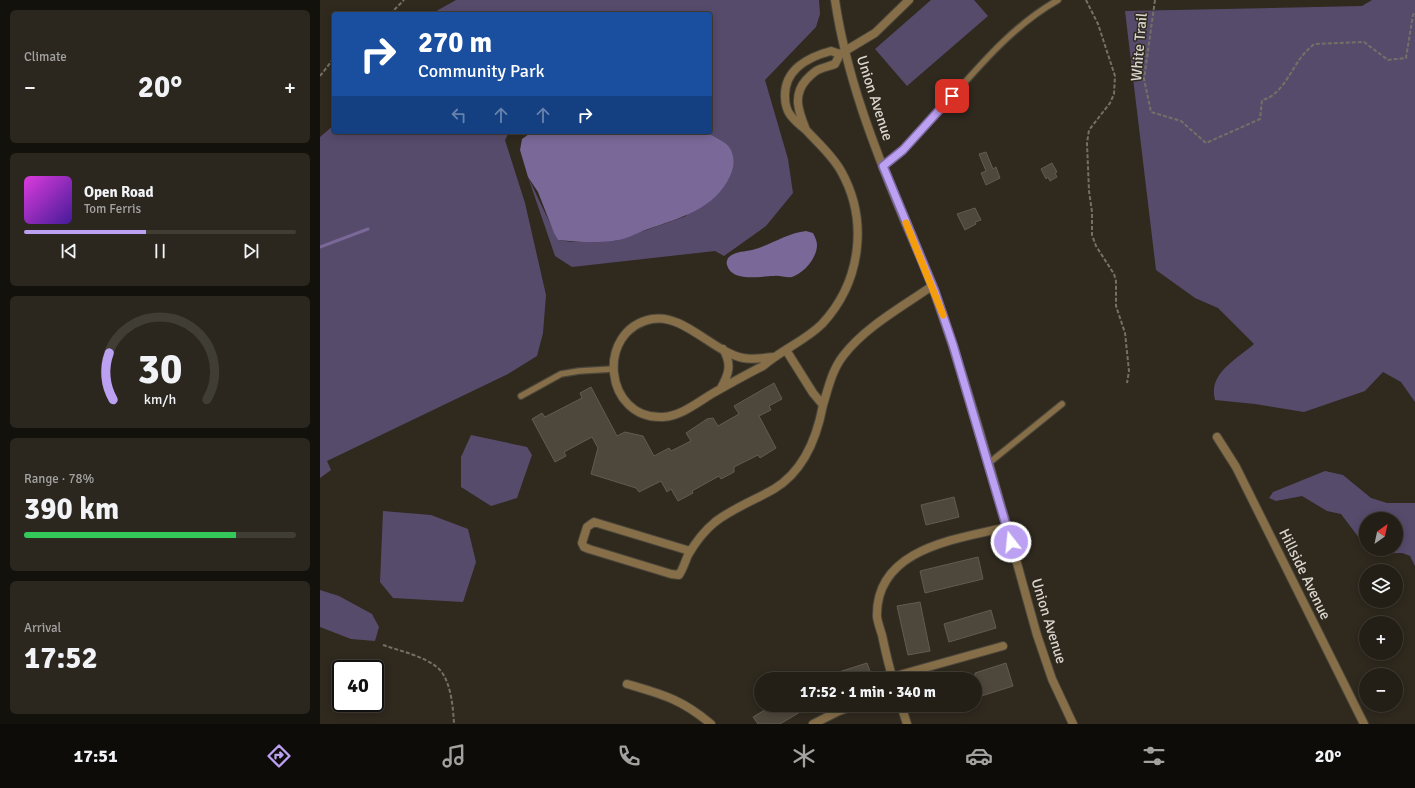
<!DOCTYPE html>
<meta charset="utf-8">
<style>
:root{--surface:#231f16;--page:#2b271f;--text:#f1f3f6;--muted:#a3a2a1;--line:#403d35;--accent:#bca0f2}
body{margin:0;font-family:Signika,sans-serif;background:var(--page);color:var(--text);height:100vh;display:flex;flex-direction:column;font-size:15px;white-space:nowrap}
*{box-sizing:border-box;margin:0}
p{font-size:13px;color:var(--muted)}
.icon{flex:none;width:22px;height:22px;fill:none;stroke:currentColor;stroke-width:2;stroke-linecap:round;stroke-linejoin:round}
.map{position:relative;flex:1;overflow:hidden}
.drawer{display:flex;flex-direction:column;gap:10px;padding:10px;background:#13110c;width:320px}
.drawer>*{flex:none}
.top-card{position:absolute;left:12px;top:12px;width:380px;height:122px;border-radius:4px;box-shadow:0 2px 10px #0003,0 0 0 1px var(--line);background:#1a4fa0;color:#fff;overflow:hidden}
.needle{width:26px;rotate:33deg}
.tools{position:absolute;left:1039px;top:512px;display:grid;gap:8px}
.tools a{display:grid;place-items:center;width:44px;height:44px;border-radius:50%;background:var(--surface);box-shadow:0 2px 10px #0003,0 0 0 1px var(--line);font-size:20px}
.speed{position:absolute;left:12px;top:660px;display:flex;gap:8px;font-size:20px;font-weight:700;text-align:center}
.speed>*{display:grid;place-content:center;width:52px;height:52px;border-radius:50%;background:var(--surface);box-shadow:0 2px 10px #0003,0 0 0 1px var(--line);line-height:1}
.speed .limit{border:2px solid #111;border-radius:6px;background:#fff;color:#111}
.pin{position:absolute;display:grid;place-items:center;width:34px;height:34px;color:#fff;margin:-17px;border-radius:8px;box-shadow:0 2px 6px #0006}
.me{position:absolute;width:44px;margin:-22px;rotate:344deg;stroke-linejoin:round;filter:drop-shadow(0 0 3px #0008)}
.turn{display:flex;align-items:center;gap:14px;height:84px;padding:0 20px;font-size:18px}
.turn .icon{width:52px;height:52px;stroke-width:2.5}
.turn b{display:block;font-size:28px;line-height:34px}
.lanes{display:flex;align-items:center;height:38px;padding:0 20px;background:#0003;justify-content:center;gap:20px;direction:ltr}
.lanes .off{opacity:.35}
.big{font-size:30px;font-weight:800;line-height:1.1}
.drawer .widget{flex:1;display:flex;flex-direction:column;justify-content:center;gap:6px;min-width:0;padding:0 14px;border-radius:6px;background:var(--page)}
.drawer .dial{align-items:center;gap:0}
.dial svg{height:104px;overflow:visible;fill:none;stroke:var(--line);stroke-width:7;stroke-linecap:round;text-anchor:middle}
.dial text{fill:var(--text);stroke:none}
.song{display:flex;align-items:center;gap:12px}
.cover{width:48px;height:48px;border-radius:6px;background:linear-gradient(135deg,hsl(300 70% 55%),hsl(260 70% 35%))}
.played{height:4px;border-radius:2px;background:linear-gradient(90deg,var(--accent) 45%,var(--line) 45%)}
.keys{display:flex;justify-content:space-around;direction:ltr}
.heat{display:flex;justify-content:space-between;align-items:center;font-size:22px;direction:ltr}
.charge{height:6px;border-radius:3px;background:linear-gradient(90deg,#34c759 78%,var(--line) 0)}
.trip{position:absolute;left:434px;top:672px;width:228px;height:40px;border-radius:20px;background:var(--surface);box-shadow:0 2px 10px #0003,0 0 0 1px var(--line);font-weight:800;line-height:40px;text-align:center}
.menu{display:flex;height:64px;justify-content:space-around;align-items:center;background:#0e0c09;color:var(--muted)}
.menu .icon{width:28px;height:28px}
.menu .active{color:var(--accent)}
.menu b{font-size:18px;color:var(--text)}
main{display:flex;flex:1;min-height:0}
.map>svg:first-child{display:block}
.green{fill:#574b6c}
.water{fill:#796898}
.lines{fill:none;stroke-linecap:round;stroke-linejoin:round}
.stream{stroke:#796898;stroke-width:3}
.building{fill:#4e473c;stroke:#635b4f}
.service-casing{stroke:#4a453a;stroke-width:8}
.minor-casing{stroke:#4a453a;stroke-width:10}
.tertiary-casing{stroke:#4a453a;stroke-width:10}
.path{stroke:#757066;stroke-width:2;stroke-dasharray:4 2;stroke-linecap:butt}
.service{stroke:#856e48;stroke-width:5.5}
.minor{stroke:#856e48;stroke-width:8}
.tertiary{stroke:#856e48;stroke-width:8}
.route-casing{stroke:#7a689d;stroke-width:10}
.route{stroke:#bca0f2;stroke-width:7}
.slow{stroke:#f59e0b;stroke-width:7}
.labels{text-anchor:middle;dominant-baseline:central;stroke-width:3;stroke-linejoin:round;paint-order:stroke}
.street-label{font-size:15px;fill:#dad6cf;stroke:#2f291e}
</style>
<main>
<section class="drawer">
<div class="widget"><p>Climate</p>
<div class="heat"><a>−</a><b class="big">20°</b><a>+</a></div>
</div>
<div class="widget">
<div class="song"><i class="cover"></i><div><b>Open Road</b><p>Tom Ferris</p></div></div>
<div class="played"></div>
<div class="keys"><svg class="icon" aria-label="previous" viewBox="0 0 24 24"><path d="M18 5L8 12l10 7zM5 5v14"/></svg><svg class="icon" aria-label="pause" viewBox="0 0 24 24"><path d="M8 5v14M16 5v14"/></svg><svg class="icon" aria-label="next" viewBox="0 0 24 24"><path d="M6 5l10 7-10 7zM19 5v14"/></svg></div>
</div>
<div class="widget dial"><svg viewBox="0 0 100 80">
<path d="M14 69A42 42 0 1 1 86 69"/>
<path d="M14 69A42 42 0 0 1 11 33" stroke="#bca0f2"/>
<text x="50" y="56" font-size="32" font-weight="700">30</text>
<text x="50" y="72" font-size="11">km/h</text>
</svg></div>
<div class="widget"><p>Range · 78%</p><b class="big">390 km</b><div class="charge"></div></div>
<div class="widget"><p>Arrival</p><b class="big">17:52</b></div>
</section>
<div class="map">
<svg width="1095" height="724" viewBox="0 0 1095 724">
<rect width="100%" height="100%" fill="#2f291e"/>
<!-- green -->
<path class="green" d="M136 0H499L500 14 496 27 445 80 468 159 473 193 446 226 404 256 395 251 252 267 235 256 208 177 238 240 252 242 295 241 366 216 400 140 395 138 387 132H390V14H111Z
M611 0H654L668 16 587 86 555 49Z
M1052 0H1095V402L1081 382 1063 372 1045 391 984 412 935 404 895 400C888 373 916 360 934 344L898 308 875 298 836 270 805 11 1042 6Z
M14 125V132H189L185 140 205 203 226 295 223 333 217 356 188 374 7 461 11 470 0 478V137Z
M151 435 207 447 212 455 197 498 171 506 141 487V457Z
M1005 471 1023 475 1051 498 1067 503H1095V566L1090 556C1087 555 1084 553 1081 553 1068 552 1058 561 1048 549H1076V519H1046V547L1021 514 1007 511 982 496 956 501 949 498 953 492Z
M63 511 111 515 148 529 156 562 143 602 73 598 60 582Z
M0 590 19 596 52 614 59 627 55 641 31 639 0 627Z"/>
<!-- water -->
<path class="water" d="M212 132H387C394 138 407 141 411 150 415 159 414 168 410 176 395 209 360 218 328 229 317 233 305 240 293 241 276 243 256 242 238 240L234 233 218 192 208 177 200 150 202 139Z
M486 231 493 233C495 237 497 241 497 245 497 258 484 273 472 277 466 278 459 275 454 276 441 276 412 283 407 265 406 263 407 259 409 257 416 251 424 252 432 250 451 245 467 233 486 231Z"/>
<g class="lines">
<!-- stream -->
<path class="stream" d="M0 247 48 229"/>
</g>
<!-- building -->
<path class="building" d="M666 152 673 169 676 167 680 178 666 185 661 173 666 171 659 154Z
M732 163 737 172 735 173 737 177 730 181 728 177 726 179 721 169Z
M655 208 661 220 655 222 656 224 645 230 637 214Z
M454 383 462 399 449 406 451 410 439 416 456 448 440 458 438 455 414 467V472L401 479 399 476 372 491 373 493 358 501 351 489 347 492 341 481 319 492 316 488 271 474 278 448 272 437 244 452 246 456 235 462 212 419 222 413 225 417 262 398 260 393 271 387 297 436 305 432 323 436 334 456 349 448 351 451 371 441 366 433 387 419 393 418 398 426 419 414 414 406Z
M634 497 639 517 606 525 601 505Z
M658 557 663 579 605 593 600 571Z
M600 602 610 651 588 655 577 606Z
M671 610 676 628 629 642 624 624Z
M547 663 553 679H503V677Z
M686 663 693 686 655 698V673Z
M453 705H492L460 724H438L433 717Z"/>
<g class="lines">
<defs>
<path id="service" d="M563 166C626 116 667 40 738 0
M201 396 241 374 259 371 293 369
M669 463 742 404"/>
<path id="minor" d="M511 51 520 54 515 64C510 66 505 67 500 69 494 71 490 76 486 80 472 96 479 112 486 130 481 126 476 122 472 117 467 112 465 103 465 97 464 70 488 57 511 51Z
M520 54 555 33 589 0
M453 357C442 358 433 360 423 358 393 352 363 313 332 319 275 330 284 420 343 417 362 416 379 401 395 392 411 383 427 374 443 366 461 350 485 341 502 324 541 282 549 221 521 171 512 155 498 143 486 130
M401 388C409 374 412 364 403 349
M503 405C508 389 512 370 523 356 545 327 582 307 612 286
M897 437 916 467 1044 724
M370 551 274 522 267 527 262 543 264 547 269 549 351 574 359 575C363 569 365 562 368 555 375 543 384 531 395 522 413 508 435 500 454 489 484 471 497 437 503 405L493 393 466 350
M572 677 683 646
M573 679C568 664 565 649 562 635 560 629 558 623 557 617 555 548 637 539 687 527
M307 684C344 695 361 699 391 724
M581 705 587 724
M493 724 519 711 537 705"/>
<path id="tertiary" d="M515 0C526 75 554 147 583 217 594 243 606 268 615 294 655 406 685 521 717 635L732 679 753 724"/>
</defs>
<!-- service casing -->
<use href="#service" class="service-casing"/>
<!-- minor casing -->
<use href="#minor" class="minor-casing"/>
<!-- tertiary casing -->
<use href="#tertiary" class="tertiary-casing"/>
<!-- path -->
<path class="path" d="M766 0 778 24 795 76 794 94 790 103 769 130 767 143 769 191 772 212V235L776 246 794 274 796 281V306L805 333 809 371 807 383
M835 0 824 79 831 112 861 121 886 143 940 119 942 100C962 96 971 69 983 55 986 51 990 48 994 44L1044 42 1068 60 1086 58 1093 15 1095 13
M70 14 84 0
M0 76 14 58
M63 645C80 651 104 656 118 668 131 680 133 707 134 724"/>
<!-- service -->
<use href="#service" class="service"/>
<!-- minor -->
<use href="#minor" class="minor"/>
<!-- tertiary -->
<use href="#tertiary" class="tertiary"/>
</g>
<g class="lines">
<defs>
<path id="route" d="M632 96 583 150 563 166 615 292 633 345 691 542"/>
</defs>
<!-- route casing -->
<use href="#route" class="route-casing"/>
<!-- route -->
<use href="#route" class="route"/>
<!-- slow -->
<path class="slow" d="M586 223 623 315"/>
</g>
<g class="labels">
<!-- street labels -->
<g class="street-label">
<text transform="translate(819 47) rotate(-85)">White Trail</text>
<text transform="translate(555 98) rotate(72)">Union Avenue</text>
<text transform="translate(985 574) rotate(64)">Hillside Avenue</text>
<text transform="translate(729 621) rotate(73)">Union Avenue</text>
</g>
</g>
</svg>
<div class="tools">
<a><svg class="needle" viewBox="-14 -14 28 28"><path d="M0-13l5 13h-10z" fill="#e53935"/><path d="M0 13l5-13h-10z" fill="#a3a2a1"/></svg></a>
<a><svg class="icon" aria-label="layers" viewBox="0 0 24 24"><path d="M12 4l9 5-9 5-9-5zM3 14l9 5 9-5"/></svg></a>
<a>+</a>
<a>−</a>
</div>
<div class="speed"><div class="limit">40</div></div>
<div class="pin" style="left:632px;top:96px;background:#d93025"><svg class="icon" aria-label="arrive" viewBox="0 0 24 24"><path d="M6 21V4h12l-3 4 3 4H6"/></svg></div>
<svg class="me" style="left:691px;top:542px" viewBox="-20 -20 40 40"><circle r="17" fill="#bca0f2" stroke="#fff" stroke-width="3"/><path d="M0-11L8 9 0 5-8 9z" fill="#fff"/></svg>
<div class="trip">17:52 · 1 min · 340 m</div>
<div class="top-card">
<div class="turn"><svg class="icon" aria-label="right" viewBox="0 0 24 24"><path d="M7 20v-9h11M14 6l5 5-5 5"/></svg><div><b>270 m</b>Community Park</div></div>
<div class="lanes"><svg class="icon off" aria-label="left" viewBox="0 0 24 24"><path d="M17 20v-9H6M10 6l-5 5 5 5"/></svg><svg class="icon off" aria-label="ahead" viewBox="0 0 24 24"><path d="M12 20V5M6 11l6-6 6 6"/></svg><svg class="icon off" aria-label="ahead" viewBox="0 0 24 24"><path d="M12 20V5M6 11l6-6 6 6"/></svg><svg class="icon" aria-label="right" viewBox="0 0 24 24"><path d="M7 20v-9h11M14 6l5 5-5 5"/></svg></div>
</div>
</div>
</main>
<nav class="menu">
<b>17:51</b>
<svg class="icon active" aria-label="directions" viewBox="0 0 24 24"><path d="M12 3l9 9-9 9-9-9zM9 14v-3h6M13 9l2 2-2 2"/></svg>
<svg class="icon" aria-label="music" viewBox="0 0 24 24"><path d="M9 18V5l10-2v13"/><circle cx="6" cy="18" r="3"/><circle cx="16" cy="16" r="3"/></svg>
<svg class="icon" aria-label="phone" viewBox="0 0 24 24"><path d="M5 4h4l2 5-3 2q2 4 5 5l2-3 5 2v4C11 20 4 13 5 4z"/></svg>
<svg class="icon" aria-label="climate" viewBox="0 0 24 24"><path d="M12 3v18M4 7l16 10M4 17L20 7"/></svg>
<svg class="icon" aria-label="car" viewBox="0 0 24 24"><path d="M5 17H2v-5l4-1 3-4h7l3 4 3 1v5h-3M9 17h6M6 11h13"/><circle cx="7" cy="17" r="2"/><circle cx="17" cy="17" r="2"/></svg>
<svg class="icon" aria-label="filters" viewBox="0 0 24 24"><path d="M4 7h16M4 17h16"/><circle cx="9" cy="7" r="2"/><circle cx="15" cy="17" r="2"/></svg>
<b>20°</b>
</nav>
